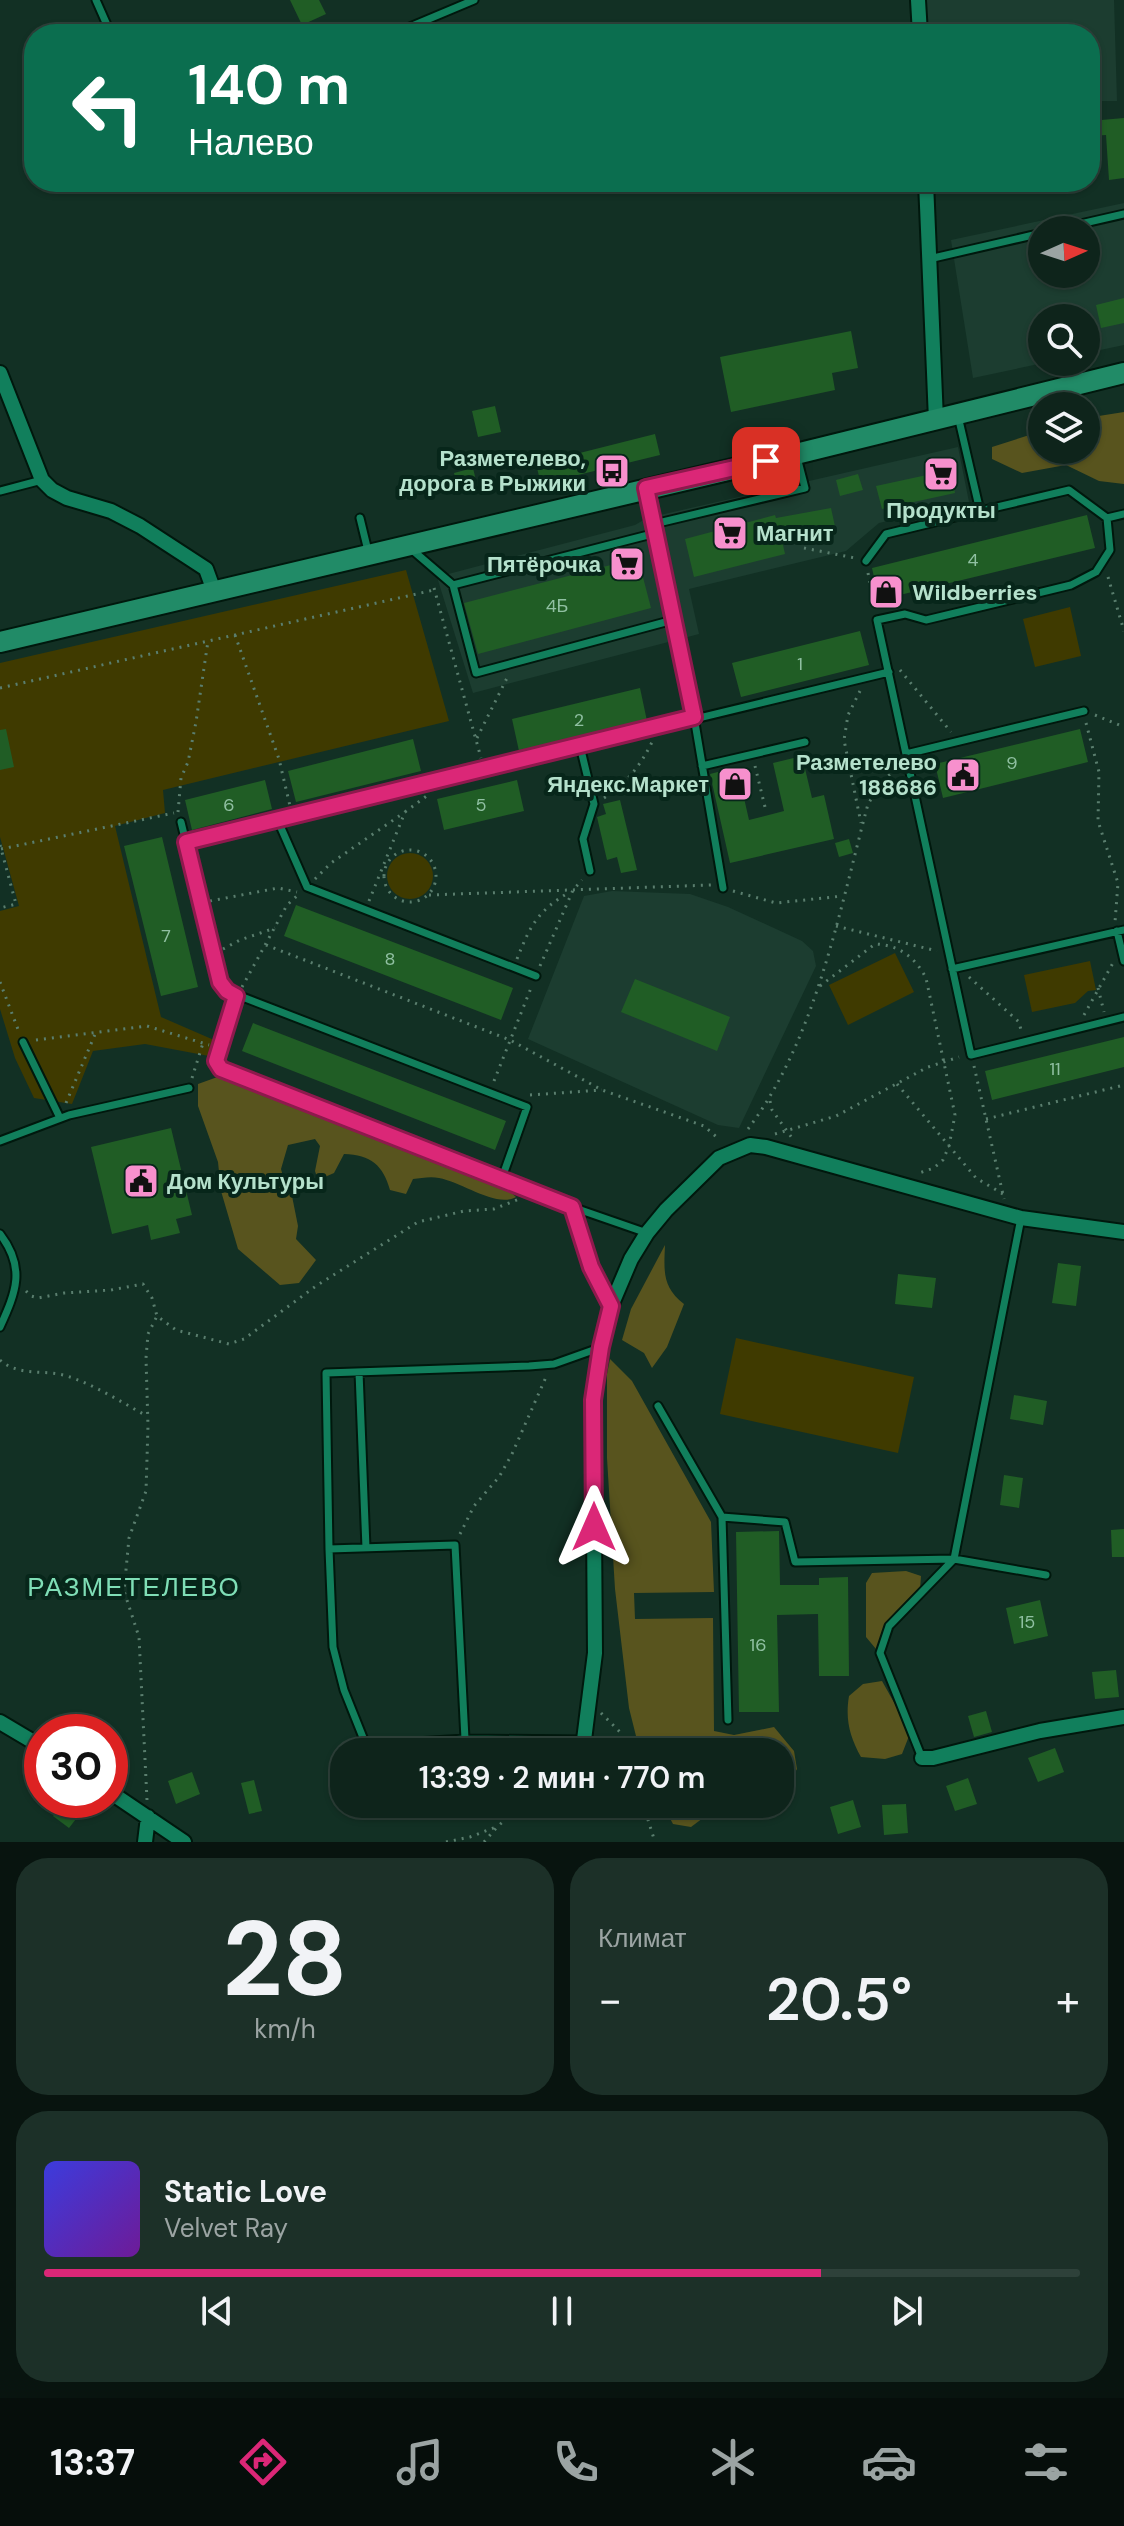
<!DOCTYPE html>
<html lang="ru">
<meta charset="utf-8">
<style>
:root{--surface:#0e241b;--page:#1c3028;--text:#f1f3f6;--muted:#9ba4a3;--line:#2e413a;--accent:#db2777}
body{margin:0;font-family:"DM Sans",sans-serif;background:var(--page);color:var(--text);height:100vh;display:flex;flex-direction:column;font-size:30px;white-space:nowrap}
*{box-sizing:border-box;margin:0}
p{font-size:26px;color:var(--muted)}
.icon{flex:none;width:44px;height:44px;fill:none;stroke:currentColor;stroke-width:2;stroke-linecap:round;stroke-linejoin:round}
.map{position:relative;height:1842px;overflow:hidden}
.details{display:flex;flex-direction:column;gap:16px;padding:16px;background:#08140f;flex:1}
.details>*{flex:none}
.guide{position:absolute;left:24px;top:24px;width:1076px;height:168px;border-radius:32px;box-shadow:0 2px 6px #0004,0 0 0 2px var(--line);background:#0b6e4f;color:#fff;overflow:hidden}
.needle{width:52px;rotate:87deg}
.controls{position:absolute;left:1028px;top:216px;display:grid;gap:16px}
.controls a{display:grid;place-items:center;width:72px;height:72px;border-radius:50%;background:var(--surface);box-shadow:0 2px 6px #0004,0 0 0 2px var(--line);font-size:40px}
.speed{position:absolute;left:24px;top:1714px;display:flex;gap:16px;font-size:40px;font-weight:700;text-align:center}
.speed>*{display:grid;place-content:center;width:104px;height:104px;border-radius:50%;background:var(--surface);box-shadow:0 2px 6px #0004,0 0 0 2px var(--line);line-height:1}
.speed .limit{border:12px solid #d22;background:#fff;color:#111}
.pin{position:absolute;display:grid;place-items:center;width:68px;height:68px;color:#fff;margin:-34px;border-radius:16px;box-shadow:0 4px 12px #0006}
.me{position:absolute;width:88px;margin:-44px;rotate:0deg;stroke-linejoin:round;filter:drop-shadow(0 0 6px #0008)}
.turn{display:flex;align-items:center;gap:28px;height:168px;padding:0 32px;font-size:36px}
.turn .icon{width:104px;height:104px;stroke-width:2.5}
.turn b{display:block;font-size:56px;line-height:68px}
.big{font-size:60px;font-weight:600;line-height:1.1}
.details .card{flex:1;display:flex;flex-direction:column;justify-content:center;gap:12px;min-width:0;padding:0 28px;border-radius:32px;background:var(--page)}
.details .dial{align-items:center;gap:0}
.dial b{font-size:104px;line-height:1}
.song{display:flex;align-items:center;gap:24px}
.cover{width:96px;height:96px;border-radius:12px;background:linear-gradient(135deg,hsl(240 70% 55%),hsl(280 70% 35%))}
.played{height:8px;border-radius:4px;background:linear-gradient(90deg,var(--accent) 75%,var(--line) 75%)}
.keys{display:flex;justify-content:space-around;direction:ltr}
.heat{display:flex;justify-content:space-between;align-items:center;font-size:44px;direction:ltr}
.details .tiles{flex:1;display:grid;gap:16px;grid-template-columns:1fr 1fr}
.card:last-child{grid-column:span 2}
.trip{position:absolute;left:330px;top:1738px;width:464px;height:80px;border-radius:32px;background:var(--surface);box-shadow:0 2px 6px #0004,0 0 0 2px var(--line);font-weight:600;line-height:80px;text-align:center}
.tab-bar{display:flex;height:128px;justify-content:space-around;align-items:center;background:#060e0b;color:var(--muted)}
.tab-bar .icon{width:56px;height:56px}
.tab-bar .current{color:var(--accent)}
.tab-bar b{font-size:36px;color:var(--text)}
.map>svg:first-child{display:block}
.built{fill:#1c3d30;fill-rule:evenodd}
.green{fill:#3f3a00}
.forest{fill:#58541e}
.building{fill:#205d25}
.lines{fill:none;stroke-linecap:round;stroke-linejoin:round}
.service-casing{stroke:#00180d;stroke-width:11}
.minor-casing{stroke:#00180d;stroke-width:18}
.secondary-casing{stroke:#00180d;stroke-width:24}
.path{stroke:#5a7e6e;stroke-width:3;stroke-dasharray:2 6;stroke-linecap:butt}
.service{stroke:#117f5c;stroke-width:7}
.minor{stroke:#117f5c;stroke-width:14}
.secondary{stroke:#218b67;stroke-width:20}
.route-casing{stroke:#8e194d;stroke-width:20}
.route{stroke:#db2777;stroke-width:14}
.labels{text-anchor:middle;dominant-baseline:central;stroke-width:8;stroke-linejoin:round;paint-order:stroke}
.number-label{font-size:18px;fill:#90c0a2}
.poi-label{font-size:22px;font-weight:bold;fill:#b5e1cc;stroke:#07261a;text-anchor:end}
.quarter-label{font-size:26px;letter-spacing:2px;fill:#7fdeb6;stroke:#07261a}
</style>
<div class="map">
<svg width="1124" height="1842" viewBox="0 0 1124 1842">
<rect width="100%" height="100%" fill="#123024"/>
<!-- built -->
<path class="built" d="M926 0H1114L1117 101H1090V34H928Z
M1124 203V345L1086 353V318H1042V362H1048L973 378 951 240ZM1042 230H1086V274H1042Z
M958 447 969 502 879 523 846 551 689 589 699 634 473 693 437 577 635 525 647 518Z
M612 891 690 894 728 907 802 941 813 951 816 966 739 1128 718 1125 528 1039 584 896Z"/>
<!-- green -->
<path class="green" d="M406 570 449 721 163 790 165 813 115 826 161 1017 214 1040 209 1056 145 1044 93 1051 72 1104 34 1098 15 1058 0 1009V911L19 906 0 837V663Z
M1070 607 1081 656 1035 667 1023 619Z
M387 876a23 23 0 1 1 46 0a23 23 0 1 1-46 0Z
M895 953 914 992 848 1025 829 985Z
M1090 961 1096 990 1088 991 1075 1003 1032 1012 1024 975Z
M736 1338 914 1377 898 1453 720 1414Z"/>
<!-- forest -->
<path class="forest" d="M1124 412V484L1099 481 1066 465 1022 473 992 459V447L1042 431V450H1086V418Z
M223 1075 502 1184 516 1197C496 1208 462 1182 439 1178 431 1176 421 1178 413 1179L406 1194 390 1190C383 1165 371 1155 344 1154L334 1173 318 1180 315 1171 320 1146 315 1139 288 1145 281 1169 284 1180 291 1191 298 1226 296 1239 316 1260 299 1283 280 1285 238 1249 221 1191 218 1162 198 1106V1084Z
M665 1245C664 1271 662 1287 684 1304L667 1347 652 1368 644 1353 622 1340 631 1309Z
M610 1359 632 1381 711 1522 714 1592 634 1593 635 1619 713 1618 714 1731 734 1735 774 1727 794 1751 797 1769 780 1798V1752H690V1746L668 1738 636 1736 629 1708 615 1589 607 1458V1374Z
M906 1571 921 1576 920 1590 887 1629 876 1649 866 1637V1583L872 1573Z
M882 1681 896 1706 909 1736 902 1754 885 1759 861 1757C850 1737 845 1720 849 1696L863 1684Z
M666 1804H767L757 1809 711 1812 691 1827 673 1824 664 1807Z"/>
<!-- building -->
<path class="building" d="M290 0H319L326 14 302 25Z
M1124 118V178L1109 180 1106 135 1090 136V121Z
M1124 298V323L1101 328 1096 305Z
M851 331 858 368 832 373 835 390 731 412 720 357Z
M495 406 501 432 478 437 472 411Z
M655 434 660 455 541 484 536 464Z
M473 468 478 489 459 493 454 473Z
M950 470 955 493 882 509 876 486Z
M858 474 863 490 840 496 836 480Z
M831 508 836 531 783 545 785 554 694 577 685 539 775 515 776 518Z
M1087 515 1095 548 879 600 872 568Z
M638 558 651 608 478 654 464 603Z
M860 631 869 665 741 697 732 663Z
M640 688 647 721 519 751 512 719Z
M6 729 14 767 0 770V730Z
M1080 729 1088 762 943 798 935 764Z
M413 739 421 771 296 802 288 771Z
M802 756 812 798 824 795 834 839 730 863 710 774 737 767 749 820 784 811 773 763Z
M265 780 272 809 192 830 185 800Z
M517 780 524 811 444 830 437 799Z
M620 800 637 870 621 873 617 857 607 860 597 817 606 814 603 804Z
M162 837 198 987 161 996 124 846Z
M849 839 853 853 839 857 835 843Z
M296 905 513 988 501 1020 284 936Z
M635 979 730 1017 717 1051 621 1012Z
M253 1023 506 1121 495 1150 242 1051Z
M1124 1037V1067L992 1100 985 1071Z
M171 1128 192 1215 176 1219 180 1233 151 1240 148 1225 112 1234 91 1147Z
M1058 1263 1081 1266 1076 1306 1052 1303Z
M898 1274 936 1278 932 1308 895 1304Z
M1014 1395 1047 1401 1043 1425 1010 1419Z
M1004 1475 1023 1478 1019 1508 1000 1505Z
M1124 1529V1557H1112L1111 1530Z
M779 1531 780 1585H819V1578L848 1577 849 1676H819L818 1614 777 1615 779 1712H739L736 1532Z
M1040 1600 1048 1636 1014 1644 1006 1608Z
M1116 1670 1119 1697 1095 1699 1092 1672Z
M986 1711 992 1732 974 1737 968 1716Z
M1055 1748 1064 1772 1038 1782 1028 1758Z
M192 1772 200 1794 176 1804 168 1781Z
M968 1778 977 1804 955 1811 946 1786Z
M254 1780 262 1811 249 1814 241 1783Z
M66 1800H78L86 1806 69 1828 53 1816Z
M853 1800 861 1827 838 1834 830 1807Z
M906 1804 908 1833 884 1835 882 1805Z"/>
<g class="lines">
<defs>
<path id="service" d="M96 0 111 34
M393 34 474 0
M1054 230 1124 214
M929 259 1042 233
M958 416 980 511 1069 490 1107 518 1124 514
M647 490 694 717 723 888
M0 491 42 480
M360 518 369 555
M1107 518 1110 550 1096 572 1071 585 926 620 905 614 877 620 971 1055 1124 1017
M654 524 805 488 797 457
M410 548 453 585 656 533
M866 561 886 534 980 511
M453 585 476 673 673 620
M580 746 594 804 583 839 590 871
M906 754 1084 711
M702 766 805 742
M278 821 307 887 536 976
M181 822 220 982 227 991 527 1107 502 1178
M186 842 889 672
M1117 931 1124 961
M952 969 1124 930
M236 996 216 1061 221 1069 572 1207 647 1233
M23 1042 60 1118
M0 1141 69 1115 189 1088
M572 1207 591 1267 610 1304
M0 1234C26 1268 16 1292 0 1327
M359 1372 366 1548
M658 1406 722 1517 728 1720
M722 1517 785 1522 795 1562 954 1559 1021 1218
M329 1549 326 1373 529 1366 554 1364 599 1348
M465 1739 455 1545 329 1549 333 1647 344 1690 366 1745 465 1739 584 1740
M922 1758 880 1653 889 1626 954 1559 1046 1575"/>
<path id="minor" d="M918 0 920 34
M926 182 936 420
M0 373 42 480 52 490 67 498 111 511 140 526 206 569 214 591
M0 1722 42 1747
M584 1740 595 1653 593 1400 601 1347 611 1306 631 1259 647 1233 666 1210 719 1158 750 1145 766 1147 1021 1218 1124 1232
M922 1758H933L1040 1731 1124 1717
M110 1792 184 1842
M145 1842 148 1817"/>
<path id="secondary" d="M0 642 796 454 1124 373"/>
</defs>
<!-- service casing -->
<use href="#service" class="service-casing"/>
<!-- minor casing -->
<use href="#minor" class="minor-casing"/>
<!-- secondary casing -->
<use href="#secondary" class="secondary-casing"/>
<!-- path -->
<path class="path" d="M804 548 855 558
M868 573 875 608
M1108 577 1124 631
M434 588 481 758
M235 635 279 759 290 806
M900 670 951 732
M0 688 434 590
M860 691 848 715 844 740 861 823
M1095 715 1124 727
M1086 723 1099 772 1098 821 1118 883 1115 922
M477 738 508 676
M755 766 765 807
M604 798C627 783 641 765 653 740
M178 812 181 778 188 762 196 722 208 641
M0 845 16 904 0 908
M1 849 174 813
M384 876a26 26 0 1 1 52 0a26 26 0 1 1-52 0Z
M315 879 331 863 405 812
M733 891 776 903 843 896
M429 895 711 885
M210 901 278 888 297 892
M369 901 405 812 428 795
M836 926 937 951
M266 945 510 1040 602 1090 704 1126 720 1140
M223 949 240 940 275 928
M517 959C530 926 538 910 570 892
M540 966 573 890 582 880
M969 977 1019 1022 1021 1030
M0 982 19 1032
M820 986 875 944C899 945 915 957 926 978L955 1115 949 1146 943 1160 934 1168 916 1174
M242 987 287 905 298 895
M1098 988 1104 1012
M1084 1015 1113 963
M36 1040 147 1026 209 1045
M974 1066 1004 1199
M192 1078 203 1043
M494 1081 531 988
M897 1084 976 1178 1003 1194
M530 1095 602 1090
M770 1101 772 1110 792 1138
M66 1103 96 1032
M986 1119 1124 1085
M748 1129C816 1039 839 912 868 804L884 779 898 768
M775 1134 836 1116 928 1067 959 1057
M26 1291 31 1296 38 1298 64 1293 111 1290 143 1284 152 1298 157 1316 176 1330 229 1344 244 1339 316 1286 418 1222 464 1211 494 1209 519 1199
M0 1360C19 1377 44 1369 67 1376 95 1385 121 1402 147 1416
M460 1534 474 1506 499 1477 512 1454 546 1377
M601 1713 620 1732 627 1752
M147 1800 139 1637 124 1591 129 1538 146 1491 148 1426 146 1358 148 1334 157 1316
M643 1804 655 1842
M446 1842 470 1837 496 1827
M484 1842 497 1827 523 1804"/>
<!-- service -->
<use href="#service" class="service"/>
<!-- minor -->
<use href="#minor" class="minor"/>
<!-- secondary -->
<use href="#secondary" class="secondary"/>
</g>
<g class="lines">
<defs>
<path id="route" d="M594 1527 593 1400 601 1347 611 1306 591 1267 572 1207 221 1069 216 1061 236 996 227 991 220 982 186 842 694 717 646 488 766 461"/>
</defs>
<!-- route casing -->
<use href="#route" class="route-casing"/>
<!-- route -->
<use href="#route" class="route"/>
</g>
<!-- icons -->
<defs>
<symbol id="bus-square" viewBox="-11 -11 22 22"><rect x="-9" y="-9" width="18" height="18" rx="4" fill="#f790cd" stroke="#07261a"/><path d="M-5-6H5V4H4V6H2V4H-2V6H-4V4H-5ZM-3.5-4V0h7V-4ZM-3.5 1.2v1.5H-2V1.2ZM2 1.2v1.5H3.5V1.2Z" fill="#111"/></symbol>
<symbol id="supermarket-square" viewBox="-11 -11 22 22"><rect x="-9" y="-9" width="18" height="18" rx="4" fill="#f790cd" stroke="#07261a"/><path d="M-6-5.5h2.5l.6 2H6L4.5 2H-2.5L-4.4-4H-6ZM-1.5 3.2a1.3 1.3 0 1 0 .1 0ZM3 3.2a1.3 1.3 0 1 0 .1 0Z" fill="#111"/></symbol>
<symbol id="shop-square" viewBox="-11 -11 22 22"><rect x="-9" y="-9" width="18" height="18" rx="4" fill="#f790cd" stroke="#07261a"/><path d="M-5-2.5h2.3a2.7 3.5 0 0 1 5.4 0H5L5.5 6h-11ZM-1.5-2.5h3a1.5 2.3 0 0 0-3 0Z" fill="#111"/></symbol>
<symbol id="civic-square" viewBox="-11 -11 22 22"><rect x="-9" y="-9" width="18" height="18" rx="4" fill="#f790cd" stroke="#07261a"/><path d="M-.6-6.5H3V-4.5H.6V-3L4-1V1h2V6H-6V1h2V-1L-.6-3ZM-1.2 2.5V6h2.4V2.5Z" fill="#111"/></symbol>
</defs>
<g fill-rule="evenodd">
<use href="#bus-square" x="592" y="451" width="40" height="40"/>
<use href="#supermarket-square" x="921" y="454" width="40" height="40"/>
<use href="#supermarket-square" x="710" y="513" width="40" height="40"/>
<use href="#supermarket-square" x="607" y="544" width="40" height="40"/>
<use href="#shop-square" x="866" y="572" width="40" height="40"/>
<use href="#civic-square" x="943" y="755" width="40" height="40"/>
<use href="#shop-square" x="715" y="764" width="40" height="40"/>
<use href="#civic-square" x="121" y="1161" width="40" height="40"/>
</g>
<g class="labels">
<!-- number labels -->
<g class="number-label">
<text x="973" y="560">4</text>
<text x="557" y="606">4Б</text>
<text x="800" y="664">1</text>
<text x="579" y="720">2</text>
<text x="1012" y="763">9</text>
<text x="229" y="805">6</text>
<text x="481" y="805">5</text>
<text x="166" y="936">7</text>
<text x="390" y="959">8</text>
<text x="1055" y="1069">11</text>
<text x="1027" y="1622">15</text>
<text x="758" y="1645">16</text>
</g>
<!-- poi labels -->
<g class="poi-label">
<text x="586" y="458">Разметелево,<tspan x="586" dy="25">дорога в Рыжики</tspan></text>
<text x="941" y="510" text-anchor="middle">Продукты</text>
<text x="756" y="533" text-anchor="start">Магнит</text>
<text x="601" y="564">Пятёрочка</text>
<text x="912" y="592" text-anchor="start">Wildberries</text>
<text x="937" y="762">Разметелево<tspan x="937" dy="25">188686</tspan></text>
<text x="709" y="784">Яндекс.Маркет</text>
<text x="167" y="1181" text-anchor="start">Дом Культуры</text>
</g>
<!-- quarter labels -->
<g class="quarter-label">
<text x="134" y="1587">РАЗМЕТЕЛЕВО</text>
</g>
</g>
</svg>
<div class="controls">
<a><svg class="needle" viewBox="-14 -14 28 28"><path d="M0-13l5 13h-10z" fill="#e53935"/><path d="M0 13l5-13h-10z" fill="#9ba4a3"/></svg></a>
<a><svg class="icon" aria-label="search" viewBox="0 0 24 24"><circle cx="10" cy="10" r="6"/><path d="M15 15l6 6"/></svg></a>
<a><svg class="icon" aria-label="layers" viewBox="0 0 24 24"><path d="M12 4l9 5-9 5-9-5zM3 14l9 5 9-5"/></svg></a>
</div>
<div class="speed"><div class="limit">30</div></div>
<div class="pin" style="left:766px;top:461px;background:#d93025"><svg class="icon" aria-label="arrive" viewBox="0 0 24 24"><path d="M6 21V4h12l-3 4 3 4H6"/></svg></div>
<svg class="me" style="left:594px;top:1527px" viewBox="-20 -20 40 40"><path d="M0-17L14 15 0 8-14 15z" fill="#db2777" stroke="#fff" stroke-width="4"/></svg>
<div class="trip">13:39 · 2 мин · 770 m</div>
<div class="guide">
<div class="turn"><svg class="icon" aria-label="left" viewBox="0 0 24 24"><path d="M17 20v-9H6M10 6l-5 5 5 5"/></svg><div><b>140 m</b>Налево</div></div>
</div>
</div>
<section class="details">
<div class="tiles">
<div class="card dial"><b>28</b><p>km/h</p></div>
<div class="card"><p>Климат</p>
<div class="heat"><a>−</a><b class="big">20.5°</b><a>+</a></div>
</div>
<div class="card">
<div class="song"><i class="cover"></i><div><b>Static Love</b><p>Velvet Ray</p></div></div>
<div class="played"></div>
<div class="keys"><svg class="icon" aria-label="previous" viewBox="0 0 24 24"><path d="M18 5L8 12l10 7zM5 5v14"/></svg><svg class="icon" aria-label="pause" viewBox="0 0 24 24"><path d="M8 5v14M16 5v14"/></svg><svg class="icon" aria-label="next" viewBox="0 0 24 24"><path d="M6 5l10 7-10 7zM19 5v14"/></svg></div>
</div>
</div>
</section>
<nav class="tab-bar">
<b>13:37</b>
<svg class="icon current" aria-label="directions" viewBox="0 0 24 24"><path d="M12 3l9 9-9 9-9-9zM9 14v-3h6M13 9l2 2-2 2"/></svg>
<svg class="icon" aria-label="music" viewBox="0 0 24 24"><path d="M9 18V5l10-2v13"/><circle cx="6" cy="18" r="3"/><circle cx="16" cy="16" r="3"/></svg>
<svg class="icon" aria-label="phone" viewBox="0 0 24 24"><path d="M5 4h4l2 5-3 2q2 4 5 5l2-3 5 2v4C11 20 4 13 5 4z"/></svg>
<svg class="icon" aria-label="climate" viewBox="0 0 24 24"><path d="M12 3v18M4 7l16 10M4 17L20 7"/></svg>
<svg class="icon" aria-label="car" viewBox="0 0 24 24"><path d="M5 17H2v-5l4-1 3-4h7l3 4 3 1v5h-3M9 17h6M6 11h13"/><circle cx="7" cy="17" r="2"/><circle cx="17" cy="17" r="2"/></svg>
<svg class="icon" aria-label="filters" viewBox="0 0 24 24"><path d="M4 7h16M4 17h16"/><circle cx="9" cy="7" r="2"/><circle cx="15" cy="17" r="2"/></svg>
</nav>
